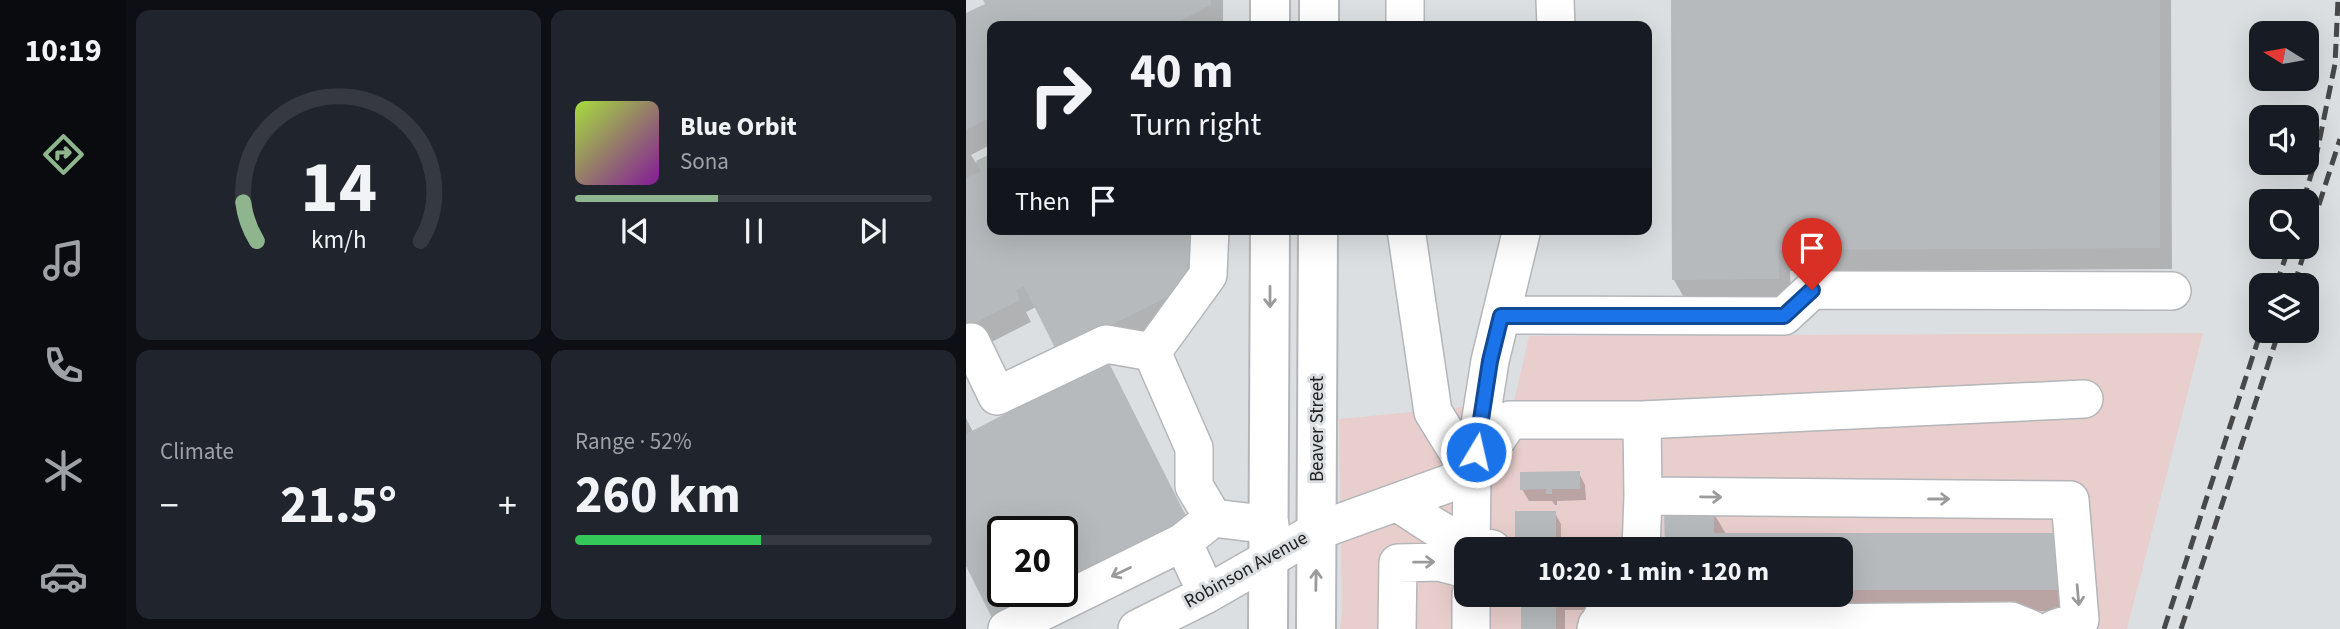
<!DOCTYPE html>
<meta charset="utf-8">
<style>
:root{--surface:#171b24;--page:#20242c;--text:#f1f3f6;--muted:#9ea1a6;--line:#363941;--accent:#8fb58e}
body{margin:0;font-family:"Source Sans 3",sans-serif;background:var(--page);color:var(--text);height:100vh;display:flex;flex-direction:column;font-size:26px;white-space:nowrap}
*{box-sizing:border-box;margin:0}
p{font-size:23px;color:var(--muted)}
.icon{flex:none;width:38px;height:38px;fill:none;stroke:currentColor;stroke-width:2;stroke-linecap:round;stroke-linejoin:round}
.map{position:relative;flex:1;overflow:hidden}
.sheet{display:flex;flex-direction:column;gap:10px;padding:10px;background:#0d0f14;width:840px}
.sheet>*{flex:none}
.guide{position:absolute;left:21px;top:21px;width:665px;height:214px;border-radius:14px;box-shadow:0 7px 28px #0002;background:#171b24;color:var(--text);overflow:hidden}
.needle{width:46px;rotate:281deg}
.buttons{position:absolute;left:1283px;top:21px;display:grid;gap:14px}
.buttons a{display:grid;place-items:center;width:70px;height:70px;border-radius:14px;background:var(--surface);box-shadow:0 7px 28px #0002;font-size:35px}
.speed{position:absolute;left:21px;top:516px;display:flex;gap:14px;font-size:35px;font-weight:700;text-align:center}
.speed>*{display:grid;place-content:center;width:91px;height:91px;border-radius:50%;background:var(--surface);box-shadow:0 7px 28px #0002;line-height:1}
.speed .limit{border:4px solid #111;border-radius:10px;background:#fff;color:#111}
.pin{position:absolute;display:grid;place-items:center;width:60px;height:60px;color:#fff;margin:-72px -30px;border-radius:50% 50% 50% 0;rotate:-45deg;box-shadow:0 0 7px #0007}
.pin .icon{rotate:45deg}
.me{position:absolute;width:77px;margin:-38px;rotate:9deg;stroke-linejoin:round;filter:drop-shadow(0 0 5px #0008)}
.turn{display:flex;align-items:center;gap:24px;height:147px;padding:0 28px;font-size:32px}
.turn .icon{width:91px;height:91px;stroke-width:2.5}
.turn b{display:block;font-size:49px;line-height:60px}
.then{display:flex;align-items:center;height:66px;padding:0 28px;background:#0003;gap:14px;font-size:26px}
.big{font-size:52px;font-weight:700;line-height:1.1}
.sheet .card{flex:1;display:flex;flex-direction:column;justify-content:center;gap:10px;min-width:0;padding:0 24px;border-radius:14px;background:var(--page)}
.sheet .dial{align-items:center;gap:0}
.dial svg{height:182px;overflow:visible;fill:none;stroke:var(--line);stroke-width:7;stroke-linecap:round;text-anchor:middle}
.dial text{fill:var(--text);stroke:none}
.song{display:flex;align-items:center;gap:21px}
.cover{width:84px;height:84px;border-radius:10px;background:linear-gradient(135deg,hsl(80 70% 55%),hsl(290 70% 35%))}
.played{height:7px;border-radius:4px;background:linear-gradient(90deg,var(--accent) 40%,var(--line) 40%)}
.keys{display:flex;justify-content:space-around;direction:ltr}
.heat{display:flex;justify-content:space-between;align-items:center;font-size:38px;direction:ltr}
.charge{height:10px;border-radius:5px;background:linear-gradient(90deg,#34c759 52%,var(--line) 0)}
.sheet .tiles{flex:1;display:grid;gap:10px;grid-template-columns:repeat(2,1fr)}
.trip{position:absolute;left:488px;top:537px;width:399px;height:70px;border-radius:14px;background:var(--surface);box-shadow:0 7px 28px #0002;font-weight:700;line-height:70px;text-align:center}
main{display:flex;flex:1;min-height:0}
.menu{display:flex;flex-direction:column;width:126px;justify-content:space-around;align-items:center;background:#090b0e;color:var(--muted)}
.menu .icon{width:49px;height:49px}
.menu .on{color:var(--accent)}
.menu b{font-size:32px;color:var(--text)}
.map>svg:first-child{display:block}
.commercial{fill:#e8cecc;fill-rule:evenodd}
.shadow{fill:#0003;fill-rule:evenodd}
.building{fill:#b7babd}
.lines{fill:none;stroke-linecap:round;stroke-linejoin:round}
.minor-casing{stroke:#b4b6b9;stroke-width:40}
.major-casing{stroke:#b4b6b9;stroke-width:42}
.minor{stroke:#fff;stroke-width:37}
.major{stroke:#fff;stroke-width:38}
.rail{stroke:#47484a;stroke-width:5;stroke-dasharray:14 7;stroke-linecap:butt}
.oneway{stroke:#9b9b9c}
.route-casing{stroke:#114b97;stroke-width:18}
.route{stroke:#1a73e8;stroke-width:12}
.labels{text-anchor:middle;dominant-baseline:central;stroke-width:6;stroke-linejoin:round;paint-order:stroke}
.street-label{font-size:19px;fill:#202122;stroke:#dcdfe2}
</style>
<main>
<nav class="menu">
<b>10:19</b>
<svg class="icon on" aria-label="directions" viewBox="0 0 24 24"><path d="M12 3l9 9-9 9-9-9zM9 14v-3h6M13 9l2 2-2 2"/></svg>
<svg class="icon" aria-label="music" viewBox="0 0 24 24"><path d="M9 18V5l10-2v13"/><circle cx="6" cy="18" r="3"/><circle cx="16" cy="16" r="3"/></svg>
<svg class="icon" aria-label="phone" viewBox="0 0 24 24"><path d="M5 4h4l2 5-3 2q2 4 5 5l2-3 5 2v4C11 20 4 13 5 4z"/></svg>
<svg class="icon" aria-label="climate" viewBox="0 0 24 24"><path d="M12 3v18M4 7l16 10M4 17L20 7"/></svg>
<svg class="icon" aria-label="car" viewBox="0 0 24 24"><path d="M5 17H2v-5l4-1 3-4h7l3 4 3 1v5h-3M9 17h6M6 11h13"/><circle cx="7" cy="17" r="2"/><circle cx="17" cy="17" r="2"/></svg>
</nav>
<section class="sheet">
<div class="tiles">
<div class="card dial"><svg viewBox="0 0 100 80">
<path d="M14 69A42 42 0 1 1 86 69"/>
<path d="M14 69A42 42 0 0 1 8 52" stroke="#8fb58e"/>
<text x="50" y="56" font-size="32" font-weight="700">14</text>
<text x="50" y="72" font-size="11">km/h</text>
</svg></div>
<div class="card">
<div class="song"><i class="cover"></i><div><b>Blue Orbit</b><p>Sona</p></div></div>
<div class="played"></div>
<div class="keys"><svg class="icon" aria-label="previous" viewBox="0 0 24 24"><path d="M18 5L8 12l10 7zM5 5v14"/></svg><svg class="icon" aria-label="pause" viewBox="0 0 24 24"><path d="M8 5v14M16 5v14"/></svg><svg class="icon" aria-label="next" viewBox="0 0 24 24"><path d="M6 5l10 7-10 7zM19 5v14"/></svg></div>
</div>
<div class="card"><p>Climate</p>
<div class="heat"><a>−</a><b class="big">21.5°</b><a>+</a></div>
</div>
<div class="card"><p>Range · 52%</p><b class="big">260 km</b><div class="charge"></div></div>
</div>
</section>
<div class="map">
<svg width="1374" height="629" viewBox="0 0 1374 629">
<rect width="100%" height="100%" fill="#dcdfe2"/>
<!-- commercial -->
<path class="commercial" d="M1237 333 1161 629H374L376 609 373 419 548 402 563 336ZM500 550H875V595H500Z"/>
<!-- shadow -->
<path class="shadow" d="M19 0H257V26H26V144L5 155 10 163 26 155V229H233L229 311 105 373 70 307 60 312 65 322 0 355V15L21 5Z
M707 0H1205L1206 269 824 271 825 300 720 301 708 280Z
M142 363 224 527 58 629 0 566V418L7 432ZM37 532H96V592H37Z
M613 473 619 485 620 500 591 501V505H589L586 501H563L556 489Z
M747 512 760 534 1090 535 1103 611H713L704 595H875V550H700Z
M589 513 595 524V550H556L551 541Z
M557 595H626V610H599V629H556Z"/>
<!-- building -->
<path class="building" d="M17 0H245V5L204 26H26V117L0 130V13L19 4Z
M705 0H1194V248L813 250V279L706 280Z
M26 153V229H228L217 289 91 352 58 286 50 290 54 300 0 327V178L15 171 10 161Z
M142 361 221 518 96 582V532H37V592H77L26 618 0 566V434Z
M614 471V489H586V494H580V489L554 490V472Z
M698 510H748V533H1091V590H875V550H699Z
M549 511H590V541H549Z
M555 595H590V629H555Z"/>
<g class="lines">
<defs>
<path id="minor" d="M439 0V26
M589 0 590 26
M440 229 467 412 506 475
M535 315 818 316 846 290 1206 291
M5 342 31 396 140 344 186 352 228 448V486L247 518 217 542 241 594
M186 352 242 275 244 229
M676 420 1118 399
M677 496 1104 500 1114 620 1088 629
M431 502C466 525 484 541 526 549
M247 518 304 525
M505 550 506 475 524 361 556 229
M631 625 1045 621 1065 629
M41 629 217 542
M171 629 241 594 351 531 506 475 544 420H676L677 496 675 550
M431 629 432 563 473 562 500 569
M505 629V595
M630 629 648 595"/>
<path id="major" d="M304 0V26
M353 0V26
M302 629 304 229
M350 629 352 229"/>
</defs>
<!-- minor casing -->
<use href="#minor" class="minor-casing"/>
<!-- major casing -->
<use href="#major" class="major-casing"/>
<!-- minor -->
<use href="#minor" class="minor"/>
<!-- major -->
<use href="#major" class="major"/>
<!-- rail -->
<path class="rail" d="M1337 201 1349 162 1369 64 1372 0
M1340 245 1374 139
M1310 285 1323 247
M1328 285 1340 247
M1198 629 1295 331
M1215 629 1313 331"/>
</g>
<!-- one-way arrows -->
<defs><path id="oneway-shaft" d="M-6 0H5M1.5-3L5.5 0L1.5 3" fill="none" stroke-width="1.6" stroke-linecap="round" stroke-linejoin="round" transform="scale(1.75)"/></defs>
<g class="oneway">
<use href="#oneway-shaft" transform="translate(304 297) rotate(90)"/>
<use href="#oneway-shaft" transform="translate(745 497) rotate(1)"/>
<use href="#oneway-shaft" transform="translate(973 499)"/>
<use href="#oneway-shaft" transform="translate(458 562) rotate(-1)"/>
<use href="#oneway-shaft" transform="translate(155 572) rotate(154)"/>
<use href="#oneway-shaft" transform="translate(350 580) rotate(-89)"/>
<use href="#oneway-shaft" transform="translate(1112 595) rotate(85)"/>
</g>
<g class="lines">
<defs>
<path id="route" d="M510 452 524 361 535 316H818L846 290"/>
</defs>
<!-- route casing -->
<use href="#route" class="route-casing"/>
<!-- route -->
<use href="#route" class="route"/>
</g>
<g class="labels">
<!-- street labels -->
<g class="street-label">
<text transform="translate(351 429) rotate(-90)">Beaver Street</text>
<text transform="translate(280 570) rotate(-29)">Robinson Avenue</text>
</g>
</g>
</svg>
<div class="buttons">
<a><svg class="needle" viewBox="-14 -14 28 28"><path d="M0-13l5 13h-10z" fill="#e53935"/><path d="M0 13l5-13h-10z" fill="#9ea1a6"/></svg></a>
<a><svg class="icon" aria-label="sound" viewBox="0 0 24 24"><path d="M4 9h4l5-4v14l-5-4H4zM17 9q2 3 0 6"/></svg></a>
<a><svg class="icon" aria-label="search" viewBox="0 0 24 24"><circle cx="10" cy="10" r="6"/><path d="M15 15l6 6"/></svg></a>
<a><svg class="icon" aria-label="layers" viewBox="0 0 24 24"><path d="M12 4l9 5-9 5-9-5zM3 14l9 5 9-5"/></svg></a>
</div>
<div class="speed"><div class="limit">20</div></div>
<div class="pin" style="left:846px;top:290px;background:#d93025"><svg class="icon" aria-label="arrive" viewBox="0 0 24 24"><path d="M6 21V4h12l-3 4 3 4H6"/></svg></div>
<svg class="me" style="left:510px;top:452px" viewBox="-20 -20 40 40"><circle r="17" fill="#1a73e8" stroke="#fff" stroke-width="3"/><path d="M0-11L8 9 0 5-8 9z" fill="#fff"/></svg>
<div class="trip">10:20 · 1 min · 120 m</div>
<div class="guide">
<div class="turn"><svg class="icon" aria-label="right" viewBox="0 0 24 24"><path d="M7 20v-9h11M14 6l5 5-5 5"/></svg><div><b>40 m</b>Turn right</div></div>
<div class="then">Then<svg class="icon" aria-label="arrive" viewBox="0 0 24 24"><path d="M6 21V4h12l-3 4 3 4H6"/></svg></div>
</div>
</div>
</main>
